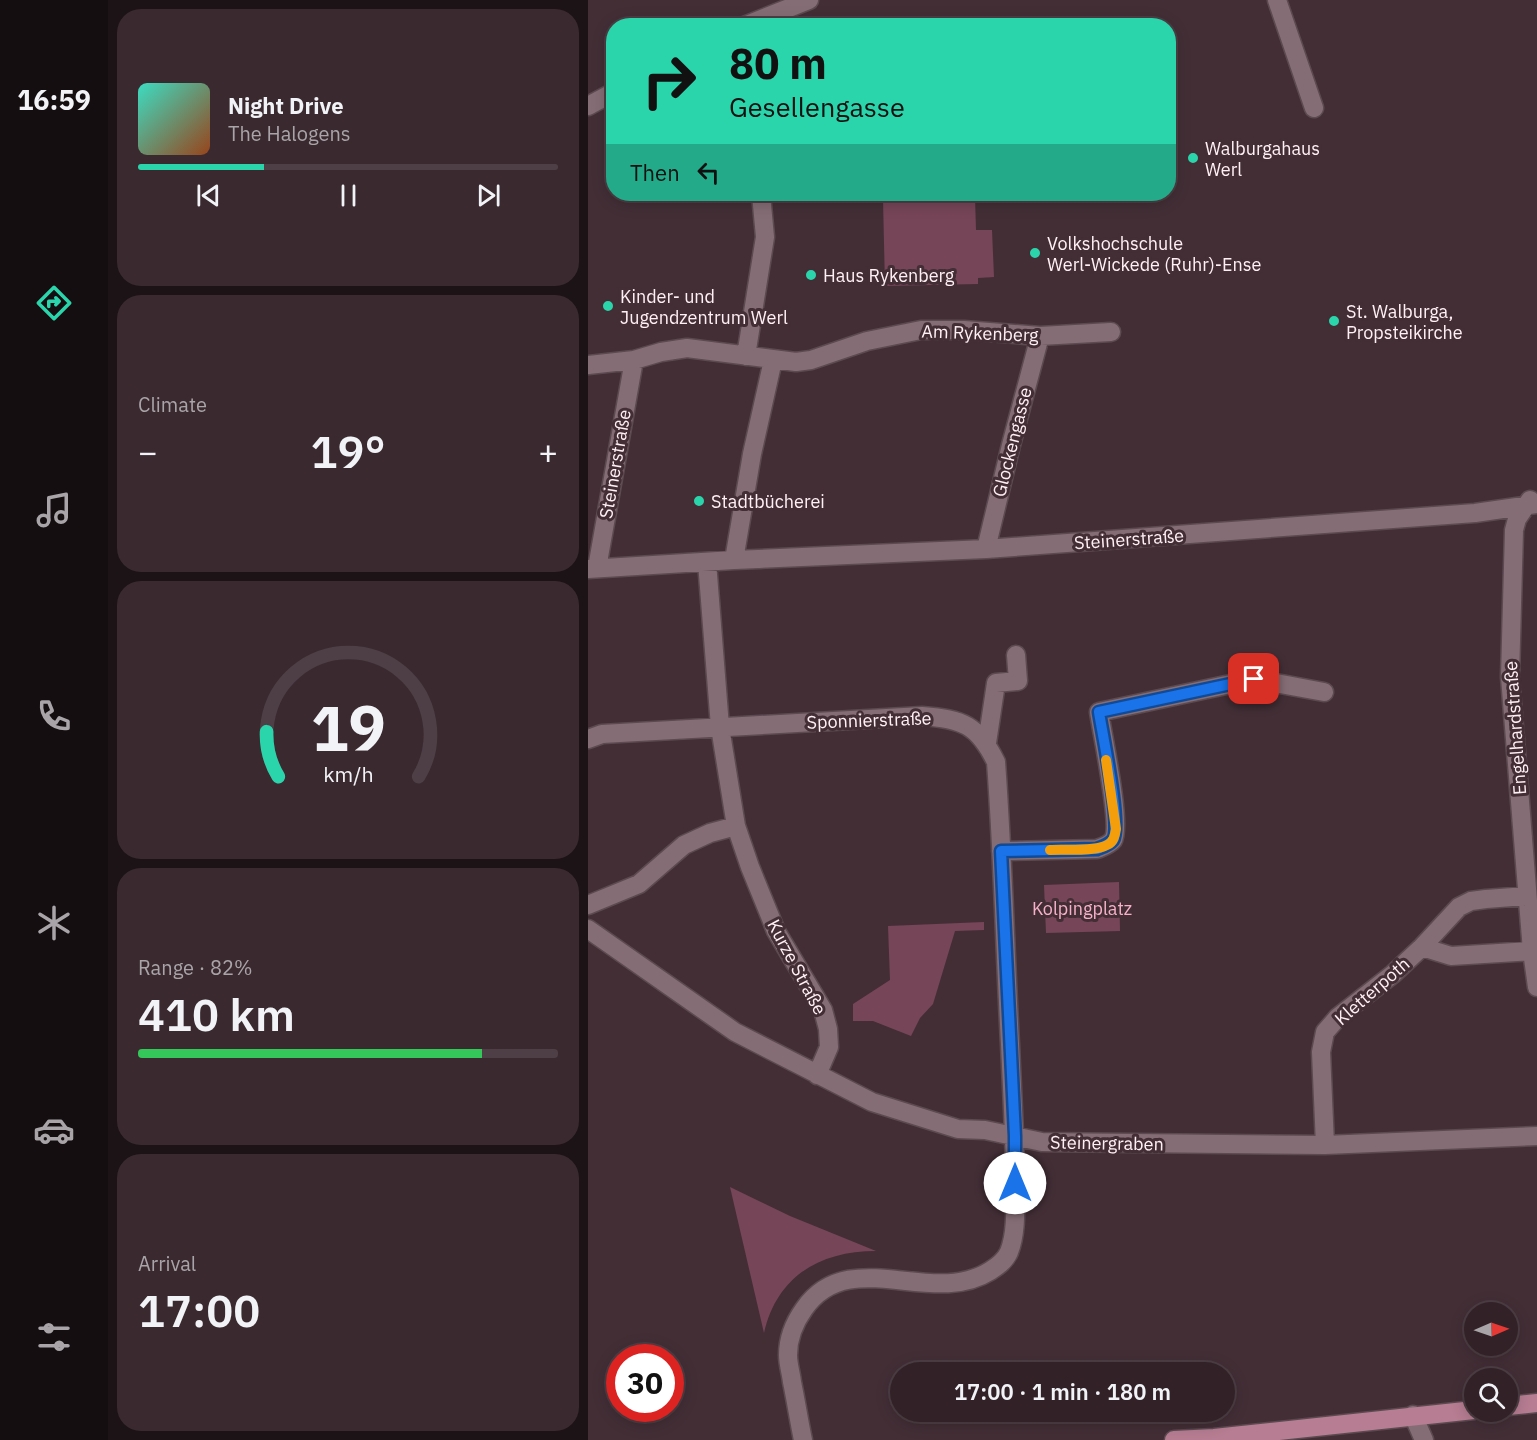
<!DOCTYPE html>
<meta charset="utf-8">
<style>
:root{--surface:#322228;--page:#3a2a30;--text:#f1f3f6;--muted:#a8a4a8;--line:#4d3f45;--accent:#2bd5ac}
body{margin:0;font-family:"IBM Plex Sans",sans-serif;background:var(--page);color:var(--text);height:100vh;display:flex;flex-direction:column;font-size:22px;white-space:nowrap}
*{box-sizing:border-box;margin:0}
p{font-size:20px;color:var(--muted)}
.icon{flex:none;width:33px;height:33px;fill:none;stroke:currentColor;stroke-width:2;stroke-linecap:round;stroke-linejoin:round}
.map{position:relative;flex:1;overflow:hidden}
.sheet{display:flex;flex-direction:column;gap:9px;padding:9px;background:#1c1316;width:480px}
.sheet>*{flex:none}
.hud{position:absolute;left:18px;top:18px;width:570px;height:183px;border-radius:24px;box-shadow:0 3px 15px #0003,0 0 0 2px var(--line);background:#2bd5ac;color:#111;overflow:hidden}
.needle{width:39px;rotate:88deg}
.fabs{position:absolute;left:876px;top:1302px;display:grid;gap:12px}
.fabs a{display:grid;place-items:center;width:54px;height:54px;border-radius:50%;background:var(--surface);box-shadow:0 3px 15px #0003,0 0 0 2px var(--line);font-size:30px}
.speed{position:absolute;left:18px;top:1344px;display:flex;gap:12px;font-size:30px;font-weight:700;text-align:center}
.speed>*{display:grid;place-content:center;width:78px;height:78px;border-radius:50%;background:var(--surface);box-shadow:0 3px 15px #0003,0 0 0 2px var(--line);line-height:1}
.speed .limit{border:9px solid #d22;background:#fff;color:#111}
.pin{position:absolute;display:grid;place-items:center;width:51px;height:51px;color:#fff;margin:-26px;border-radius:12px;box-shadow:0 3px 9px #0006}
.me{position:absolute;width:66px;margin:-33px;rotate:0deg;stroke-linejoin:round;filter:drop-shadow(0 0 4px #0008)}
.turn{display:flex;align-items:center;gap:21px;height:126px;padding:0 24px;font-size:27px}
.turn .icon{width:78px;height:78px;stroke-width:2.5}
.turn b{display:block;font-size:42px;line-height:51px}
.then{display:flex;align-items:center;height:57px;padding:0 24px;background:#0003;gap:12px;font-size:22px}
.big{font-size:45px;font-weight:600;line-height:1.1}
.sheet .tile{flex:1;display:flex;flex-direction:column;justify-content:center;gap:9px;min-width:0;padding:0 21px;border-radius:24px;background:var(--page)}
.sheet .dial{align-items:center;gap:0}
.dial svg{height:156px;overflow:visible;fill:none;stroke:var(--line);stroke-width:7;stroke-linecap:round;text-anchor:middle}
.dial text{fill:var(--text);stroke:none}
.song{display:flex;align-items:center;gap:18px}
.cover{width:72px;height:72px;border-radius:9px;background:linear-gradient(135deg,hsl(170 70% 55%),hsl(20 70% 35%))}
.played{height:6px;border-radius:3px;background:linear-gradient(90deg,var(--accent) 30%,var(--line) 30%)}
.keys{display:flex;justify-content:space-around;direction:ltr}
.heat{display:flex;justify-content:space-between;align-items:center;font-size:33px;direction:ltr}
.charge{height:9px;border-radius:4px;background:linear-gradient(90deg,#34c759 82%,var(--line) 0)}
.trip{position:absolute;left:302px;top:1362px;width:345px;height:60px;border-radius:30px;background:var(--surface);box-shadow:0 3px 15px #0003,0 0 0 2px var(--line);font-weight:600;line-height:60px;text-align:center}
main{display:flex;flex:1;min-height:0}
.tab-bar{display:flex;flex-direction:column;width:108px;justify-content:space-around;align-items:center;background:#140e10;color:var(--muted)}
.tab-bar .icon{width:42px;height:42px}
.tab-bar .on{color:var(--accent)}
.tab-bar b{font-size:27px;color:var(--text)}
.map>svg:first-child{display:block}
.green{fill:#764558}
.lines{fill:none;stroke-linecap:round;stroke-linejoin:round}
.minor-casing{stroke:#5c4a51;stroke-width:21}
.major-casing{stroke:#5c4a51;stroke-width:21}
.minor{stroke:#856d75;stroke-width:18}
.major{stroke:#b77d92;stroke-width:18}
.route-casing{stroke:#114b97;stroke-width:15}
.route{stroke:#1a73e8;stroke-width:10}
.slow{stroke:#f59e0b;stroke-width:10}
.poi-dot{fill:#2bd5ac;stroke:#432e36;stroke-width:2}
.labels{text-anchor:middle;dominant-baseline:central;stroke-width:6;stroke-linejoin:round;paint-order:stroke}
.poi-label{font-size:18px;fill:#fff0f5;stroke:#432e36;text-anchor:start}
.street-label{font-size:18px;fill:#fff0f5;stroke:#432e36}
.park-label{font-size:18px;fill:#f6b1c9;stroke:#432e36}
</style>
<main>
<nav class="tab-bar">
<b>16:59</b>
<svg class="icon on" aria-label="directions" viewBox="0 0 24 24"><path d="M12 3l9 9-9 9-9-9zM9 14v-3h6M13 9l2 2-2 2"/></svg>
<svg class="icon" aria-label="music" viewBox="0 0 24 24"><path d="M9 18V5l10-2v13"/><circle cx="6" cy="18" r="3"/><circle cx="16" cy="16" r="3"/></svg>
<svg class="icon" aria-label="phone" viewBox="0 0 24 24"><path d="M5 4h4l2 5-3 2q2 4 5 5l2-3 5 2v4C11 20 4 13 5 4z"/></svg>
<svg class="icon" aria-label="climate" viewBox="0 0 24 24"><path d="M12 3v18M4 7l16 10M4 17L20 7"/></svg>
<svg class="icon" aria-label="car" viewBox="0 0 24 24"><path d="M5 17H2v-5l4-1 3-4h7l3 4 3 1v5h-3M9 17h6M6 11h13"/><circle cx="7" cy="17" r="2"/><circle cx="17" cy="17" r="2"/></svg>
<svg class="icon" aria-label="filters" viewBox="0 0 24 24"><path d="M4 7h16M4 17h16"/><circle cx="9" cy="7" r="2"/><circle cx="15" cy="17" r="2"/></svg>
</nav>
<section class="sheet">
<div class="tile">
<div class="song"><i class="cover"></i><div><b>Night Drive</b><p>The Halogens</p></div></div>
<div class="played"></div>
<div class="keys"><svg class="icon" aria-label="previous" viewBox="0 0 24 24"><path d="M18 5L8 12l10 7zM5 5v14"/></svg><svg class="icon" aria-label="pause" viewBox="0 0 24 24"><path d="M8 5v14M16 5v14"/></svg><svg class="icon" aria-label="next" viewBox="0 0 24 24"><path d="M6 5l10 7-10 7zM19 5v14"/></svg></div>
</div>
<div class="tile"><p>Climate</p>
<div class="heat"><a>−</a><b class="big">19°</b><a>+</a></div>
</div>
<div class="tile dial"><svg viewBox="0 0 100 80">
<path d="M14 69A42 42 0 1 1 86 69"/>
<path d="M14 69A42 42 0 0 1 8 46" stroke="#2bd5ac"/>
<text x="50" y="56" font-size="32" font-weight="700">19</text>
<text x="50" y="72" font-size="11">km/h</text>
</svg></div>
<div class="tile"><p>Range · 82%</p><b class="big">410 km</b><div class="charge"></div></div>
<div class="tile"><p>Arrival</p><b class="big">17:00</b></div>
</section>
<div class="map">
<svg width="949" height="1440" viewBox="0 0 949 1440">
<rect width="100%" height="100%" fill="#432e36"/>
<!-- green -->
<path class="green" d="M387 197 388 230H404L406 277 390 278V284L297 286 295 199Z
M531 882 532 931 458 933 456 885Z
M396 922V930L367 931 345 1004 332 1018 323 1036 285 1021H265V1004L302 980 300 926Z
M142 1187 202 1216 288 1251C232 1251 189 1276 176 1333Z"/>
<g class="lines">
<defs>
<path id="minor" d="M689 0 726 108
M156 26 221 0
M0 106 26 92
M158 356 177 237 173 194
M0 365 46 360 73 352 99 348 208 362 223 360 279 341 333 330H376L452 336 523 332
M942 500 929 519 926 530 922 677 944 951 949 987
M398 549 423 445 452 336
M146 560 164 454 185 360
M119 562 132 727 148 826 162 867 188 931 235 1010 240 1029 241 1047 229 1075
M9 568 46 360
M0 569 146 560 398 549 887 513 949 504
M0 739 14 734 334 716C375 719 390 725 408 762 415 856 417 950 422 1044 424 1091 427 1138 427 1185 427 1206 429 1232 421 1252 417 1261 410 1266 402 1271 343 1308 261 1244 216 1309 206 1323 200 1337 200 1355 200 1364 203 1373 204 1382 208 1401 211 1421 215 1440
M399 743 408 683 430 681 428 655
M413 851 509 849C514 847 521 845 525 840 534 826 514 733 511 712L666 679 736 692
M0 905 51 884 96 845 122 833 148 826
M0 929 147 1032 284 1102 370 1129 397 1130 454 1142 737 1145 949 1136
M834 947 863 956 944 951
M737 1145 733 1052 737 1032 750 1017 805 974 834 947 871 907 883 901 898 899 939 896
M825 1415 836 1440"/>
<path id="major" d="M920 1406 949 1403
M586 1440 626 1438 886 1410"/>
</defs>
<!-- minor casing -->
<use href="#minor" class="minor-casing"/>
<!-- major casing -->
<use href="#major" class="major-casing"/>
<!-- minor -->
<use href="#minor" class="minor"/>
<!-- major -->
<use href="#major" class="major"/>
</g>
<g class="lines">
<defs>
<path id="route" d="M427 1183V1136L413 851 509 849C514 847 521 845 525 840 534 826 514 733 511 712L666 679"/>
</defs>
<!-- route casing -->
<use href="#route" class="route-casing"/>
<!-- route -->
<use href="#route" class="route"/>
<!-- slow -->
<path class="slow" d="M462 850C477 849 507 852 519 845 526 842 527 835 528 829L518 760"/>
</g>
<!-- markers -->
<g class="poi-dot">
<circle cx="605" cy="158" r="6"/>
<circle cx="447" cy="253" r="6"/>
<circle cx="223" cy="275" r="6"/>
<circle cx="20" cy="306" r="6"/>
<circle cx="746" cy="321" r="6"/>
<circle cx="111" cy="501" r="6"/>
</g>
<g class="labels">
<!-- poi labels -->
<g class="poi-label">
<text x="617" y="148">Walburgahaus<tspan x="617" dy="21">Werl</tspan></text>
<text x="459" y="243">Volkshochschule<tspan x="459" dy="21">Werl-Wickede (Ruhr)-Ense</tspan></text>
<text x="235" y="275">Haus Rykenberg</text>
<text x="32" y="296">Kinder- und<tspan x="32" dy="21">Jugendzentrum Werl</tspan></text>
<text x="758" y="311">St. Walburga,<tspan x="758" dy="21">Propsteikirche</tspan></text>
<text x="123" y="501">Stadtbücherei</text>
</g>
<!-- street labels -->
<g class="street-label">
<text transform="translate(392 333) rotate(2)">Am Rykenberg</text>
<text transform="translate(424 442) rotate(-76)">Glockengasse</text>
<text transform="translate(27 464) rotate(-80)">Steinerstraße</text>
<text transform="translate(541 539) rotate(-4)">Steinerstraße</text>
<text transform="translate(281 720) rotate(-2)">Sponnierstraße</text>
<text transform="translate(927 728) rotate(-94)">Engelhardstraße</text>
<text transform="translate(209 967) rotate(62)">Kurze Straße</text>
<text transform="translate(784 991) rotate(-41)">Kletterpoth</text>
<text transform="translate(519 1143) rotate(1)">Steinergraben</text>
</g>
<!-- park labels -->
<g class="park-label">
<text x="494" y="908">Kolpingplatz</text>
</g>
</g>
</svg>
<div class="fabs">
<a><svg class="needle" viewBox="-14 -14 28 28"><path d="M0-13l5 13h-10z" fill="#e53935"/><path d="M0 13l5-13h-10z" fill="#a8a4a8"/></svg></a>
<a><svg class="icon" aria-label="search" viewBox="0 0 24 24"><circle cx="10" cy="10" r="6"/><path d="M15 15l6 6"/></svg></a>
</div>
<div class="speed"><div class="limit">30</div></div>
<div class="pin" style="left:666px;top:679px;background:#d93025"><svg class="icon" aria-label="arrive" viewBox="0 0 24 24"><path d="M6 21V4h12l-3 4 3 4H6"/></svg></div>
<svg class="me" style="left:427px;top:1183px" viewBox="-20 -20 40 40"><circle r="19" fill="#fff"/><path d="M0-13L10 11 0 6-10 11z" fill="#1a73e8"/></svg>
<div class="trip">17:00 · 1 min · 180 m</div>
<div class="hud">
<div class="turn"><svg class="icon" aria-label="right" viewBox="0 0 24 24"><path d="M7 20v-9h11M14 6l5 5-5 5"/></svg><div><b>80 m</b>Gesellengasse</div></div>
<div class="then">Then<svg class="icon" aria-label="left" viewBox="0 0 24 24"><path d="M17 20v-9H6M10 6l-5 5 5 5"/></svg></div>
</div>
</div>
</main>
